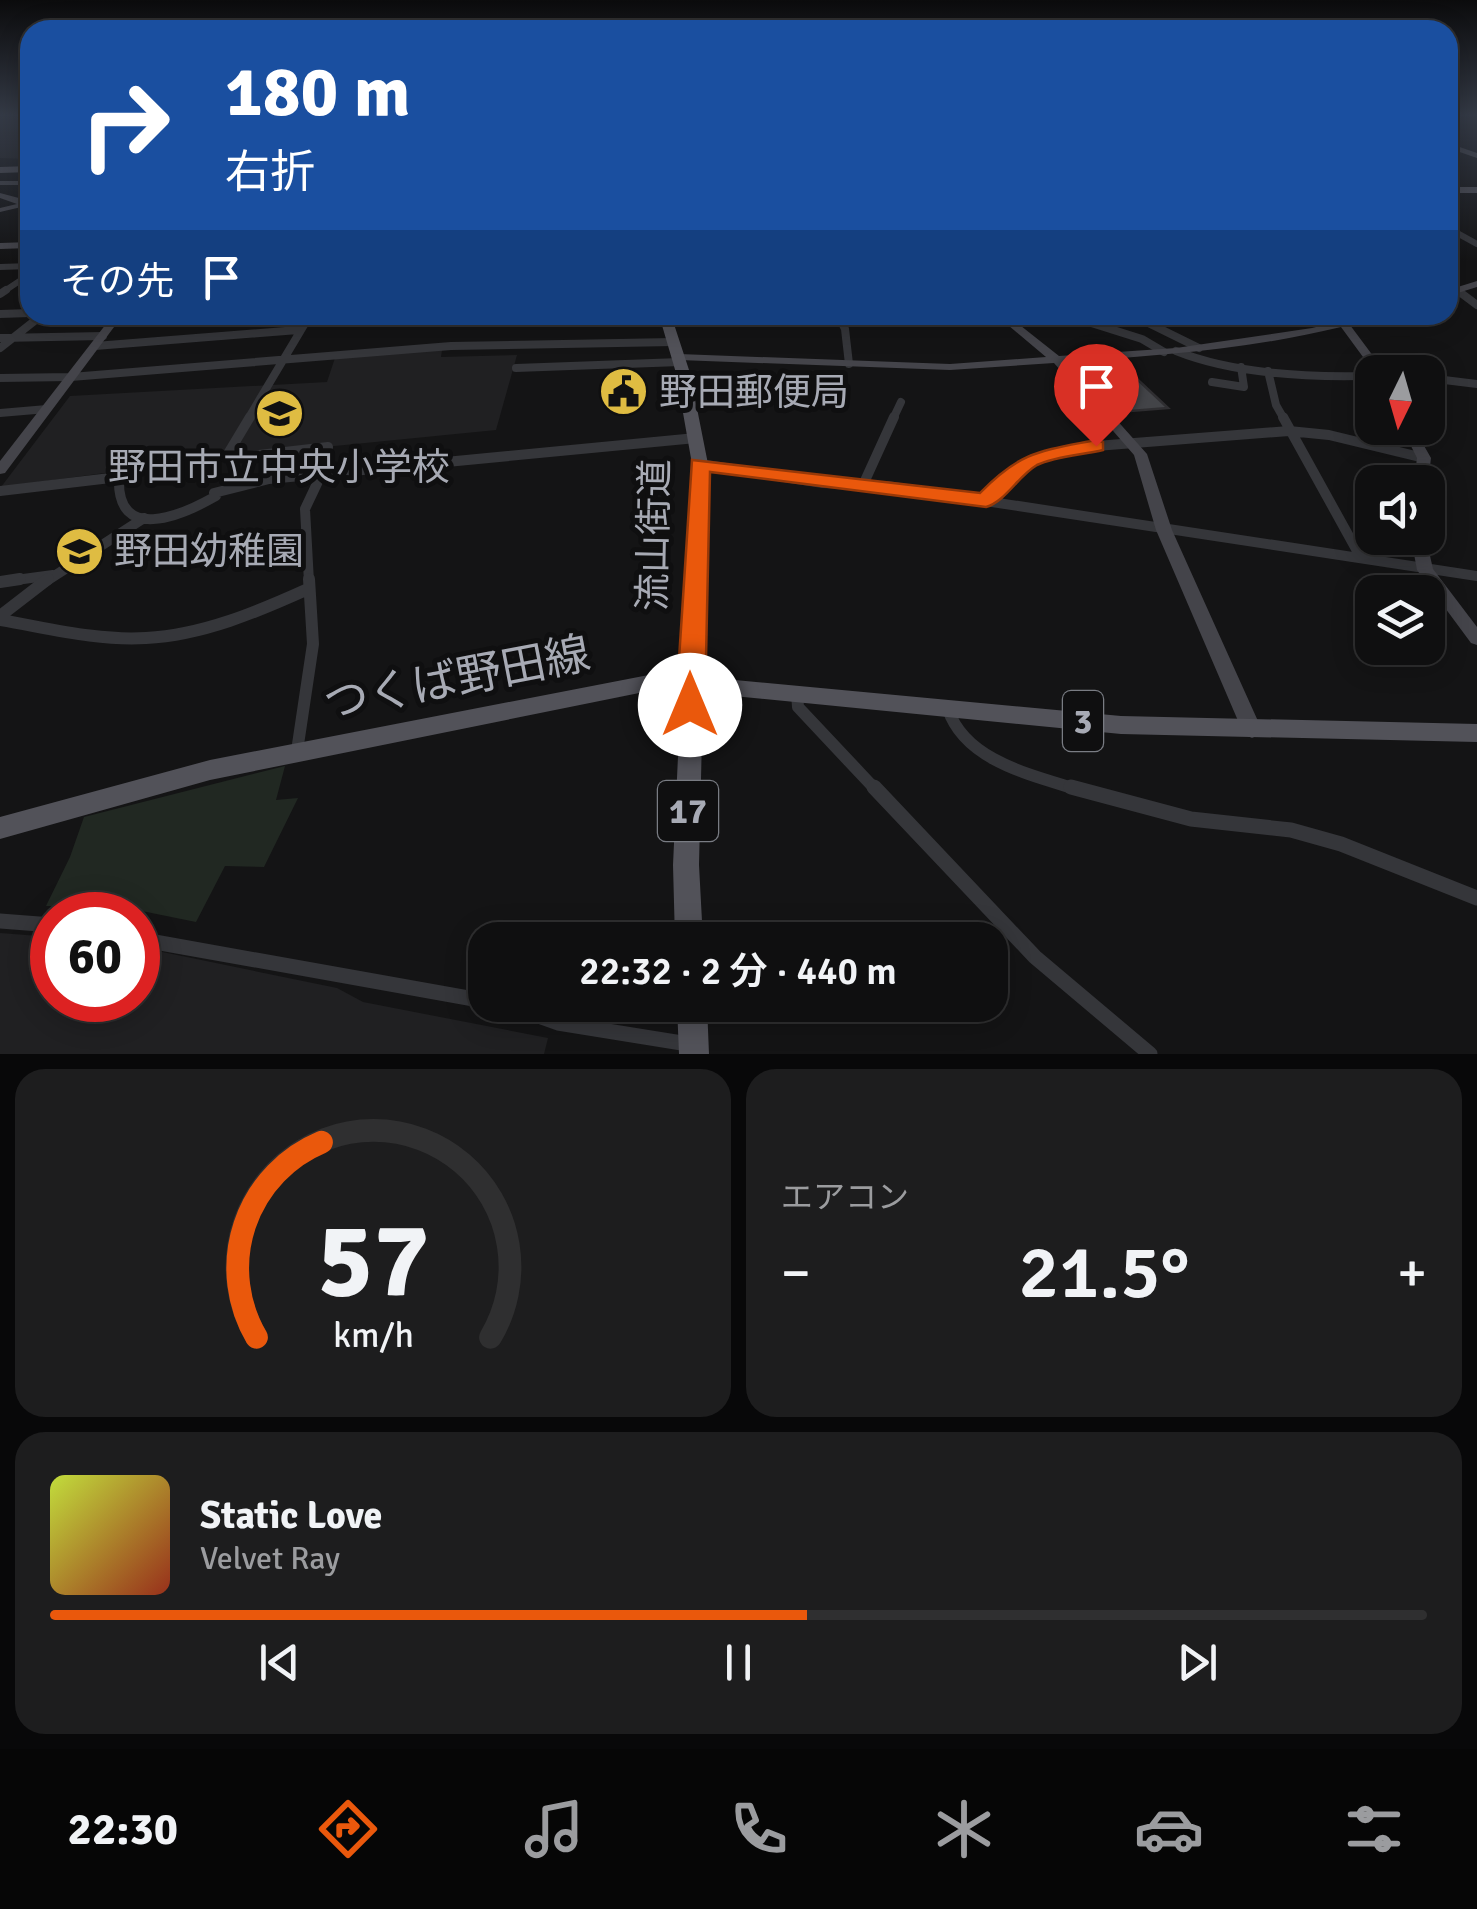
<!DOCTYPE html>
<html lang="ja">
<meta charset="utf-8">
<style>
:root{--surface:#0f0f10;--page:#1d1d1e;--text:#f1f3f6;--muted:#9b9c9f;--line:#2f2f30;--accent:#ea580c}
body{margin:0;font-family:Signika,"Noto Sans JP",sans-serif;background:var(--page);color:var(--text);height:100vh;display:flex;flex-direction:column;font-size:38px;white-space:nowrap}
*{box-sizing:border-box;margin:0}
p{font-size:32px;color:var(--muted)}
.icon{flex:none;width:55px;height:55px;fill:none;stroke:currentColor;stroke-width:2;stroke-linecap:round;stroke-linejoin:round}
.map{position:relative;height:1054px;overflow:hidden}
.drawer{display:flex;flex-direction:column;gap:15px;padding:15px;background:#080809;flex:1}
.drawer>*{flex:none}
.banner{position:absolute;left:20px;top:20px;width:1438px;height:305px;border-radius:30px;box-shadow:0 5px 25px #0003,0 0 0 2px var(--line);background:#1a4fa0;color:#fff;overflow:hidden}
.needle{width:65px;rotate:185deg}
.controls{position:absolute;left:1355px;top:355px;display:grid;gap:20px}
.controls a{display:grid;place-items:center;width:90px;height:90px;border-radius:20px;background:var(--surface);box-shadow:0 5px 25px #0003,0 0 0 2px var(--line);font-size:50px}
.speed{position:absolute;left:30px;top:892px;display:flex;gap:20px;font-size:50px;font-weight:700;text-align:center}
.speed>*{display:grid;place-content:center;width:130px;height:130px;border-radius:50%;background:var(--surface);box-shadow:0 5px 25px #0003,0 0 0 2px var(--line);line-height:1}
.speed .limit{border:15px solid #d22;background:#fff;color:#111}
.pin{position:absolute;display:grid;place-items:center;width:85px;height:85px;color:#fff;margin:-102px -42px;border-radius:50% 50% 50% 0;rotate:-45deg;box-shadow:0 0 10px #0007}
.pin .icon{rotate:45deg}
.me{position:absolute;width:110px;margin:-55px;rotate:0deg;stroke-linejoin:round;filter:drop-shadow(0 0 8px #0008)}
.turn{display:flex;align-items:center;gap:35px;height:210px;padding:0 40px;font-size:45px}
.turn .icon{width:130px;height:130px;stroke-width:2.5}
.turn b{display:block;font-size:70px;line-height:85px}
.then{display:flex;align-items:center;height:95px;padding:0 40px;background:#0003;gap:20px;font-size:38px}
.big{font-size:75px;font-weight:600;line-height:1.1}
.drawer .card{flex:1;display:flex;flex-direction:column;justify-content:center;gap:15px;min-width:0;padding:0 35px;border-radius:30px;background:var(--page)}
.drawer .dial{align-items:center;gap:0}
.dial svg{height:260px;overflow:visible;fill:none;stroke:var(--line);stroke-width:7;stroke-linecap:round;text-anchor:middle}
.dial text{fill:var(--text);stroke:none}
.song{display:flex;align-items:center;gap:30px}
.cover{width:120px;height:120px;border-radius:15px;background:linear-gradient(135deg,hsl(70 70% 55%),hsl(10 70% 35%))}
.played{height:10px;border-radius:5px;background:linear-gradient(90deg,var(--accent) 55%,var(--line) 55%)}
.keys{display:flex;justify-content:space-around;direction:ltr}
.heat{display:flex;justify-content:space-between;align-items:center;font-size:55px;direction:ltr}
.drawer .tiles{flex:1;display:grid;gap:15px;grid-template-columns:1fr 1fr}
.card:last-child{grid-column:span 2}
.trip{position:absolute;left:468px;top:922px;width:540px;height:100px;border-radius:30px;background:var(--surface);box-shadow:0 5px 25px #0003,0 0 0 2px var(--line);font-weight:600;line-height:100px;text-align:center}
.menu{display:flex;height:160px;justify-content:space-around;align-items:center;background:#060606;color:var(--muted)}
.menu .icon{width:70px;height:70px}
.menu .active{color:var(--accent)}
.menu b{font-size:45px;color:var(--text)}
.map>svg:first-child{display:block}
.built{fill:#202022}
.green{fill:#212822}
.building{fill:#434448;stroke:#2f2e31;stroke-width:2.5}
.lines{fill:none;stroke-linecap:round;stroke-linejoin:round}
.street-far4{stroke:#35363a;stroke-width:6}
.street-far3{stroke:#35363a;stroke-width:8}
.street-far2{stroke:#35363a;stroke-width:10}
.street-far1{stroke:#35363a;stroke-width:12}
.street{stroke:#35363a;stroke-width:15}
.secondary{fill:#44444a;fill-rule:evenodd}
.primary{fill:#525259;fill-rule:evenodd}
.route{fill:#ea580c;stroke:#983908;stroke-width:2.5}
.labels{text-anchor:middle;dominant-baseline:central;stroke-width:10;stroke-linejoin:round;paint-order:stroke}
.shield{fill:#0f0f10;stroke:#797c83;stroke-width:2.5}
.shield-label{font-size:35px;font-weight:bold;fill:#a7aab4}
.poi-label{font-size:38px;fill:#a7aab4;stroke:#0f0f10;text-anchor:start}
.street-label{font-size:38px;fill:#a7aab4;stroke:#0f0f10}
.near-street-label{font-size:45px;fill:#a7aab4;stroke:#0f0f10}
</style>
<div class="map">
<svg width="1477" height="1054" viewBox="0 0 1477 1054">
<rect width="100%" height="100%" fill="#141415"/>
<!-- built -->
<path class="built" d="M0 114H30V159L0 158Z
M442 350 441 357 517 355 496 430 223 457 1 487 70 396 327 382 335 358Z
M0 933 52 937V1000H138V947L337 988 363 1002 548 1038 544 1054H0Z"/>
<!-- green -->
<path class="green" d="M285 766 276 800 298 798 264 867 225 866 196 922 127 908 46 906 70 857 84 817Z"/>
<!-- building -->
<path class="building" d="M1103 363 1122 365 1168 408 1118 412 1073 365Z"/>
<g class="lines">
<!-- street-far4 -->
<path class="street-far4" d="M1448 228 1477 244
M0 267 30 266
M1457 290 1460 292
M3 292 30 274"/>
<!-- street-far3 -->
<path class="street-far3" d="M1457 290 1477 305
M0 294 6 290
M0 314 30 313
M838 315 845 329 849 364
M1066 315 1142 339 1164 352
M1132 315 1199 348
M1334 315 1350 323
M0 338 103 336
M95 346 298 330
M0 348 42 315
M1176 351C1231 373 1301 377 1360 376L1373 361
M516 368 680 362
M1378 369 1410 372
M1268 371 1276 405 1284 419
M0 378 71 377 451 346 673 342
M1428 378 1477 384
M1212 382 1244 387 1241 367
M0 413 47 409
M248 419 310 315
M893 419 901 402"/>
<!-- street-far2 -->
<path class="street-far2" d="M250 417 229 452 240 457 328 447 322 473 305 509 309 582
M1283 417 1361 558
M700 464 823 483 887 486 1477 576
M863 485 894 417
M0 491 119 477C116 544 181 516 216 496L214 493 269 479 696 438
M986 501 1010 474 1033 459 1096 446 1289 431 1329 435 1424 458
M1 582 53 575
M45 582 144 518"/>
<!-- street-far1 -->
<path class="street-far1" d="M0 582 20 579
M0 616 48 579
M0 620C48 628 97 641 146 638 203 635 257 612 308 589
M797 693 798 707 876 790
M948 709C965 761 1032 775 1079 790
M297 751 313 644 309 579"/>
<!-- street -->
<path class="street" d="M874 787 1035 957 1150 1054
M1071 787 1191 819 1291 830 1341 844 1477 898
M0 921 52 925
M138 939 485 1001
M508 1005 558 1023 688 1044"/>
<!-- secondary -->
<path class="secondary" d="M0 181H30V185H0Z
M0 193 30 201V205L0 212V208L17 204 0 198Z
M30 242V248L0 249V243Z
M1477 281V287L1448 296V290Z
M113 315H123L5 473 0 474V461Z
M996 315H1007L1059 356 1176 348 1312 328 1365 315H1383L1350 325 1385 372H1374L1341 327C1251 349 1157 356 1065 362L1147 454 1172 530 1262 730 1259 735 1252 738 1245 735 1242 730 1156 530 1134 455 1054 363 950 370 679 360 673 357 679 354 950 364 1046 357Z
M1402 428H1414L1431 458 1428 483 1414 482 1417 458Z
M1411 538H1426L1433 569 1477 627V645L1471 643 1417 570Z"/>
<!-- primary -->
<path class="primary" d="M1448 143 1477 153V158L1448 148Z
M30 166V172L0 173V167Z
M1448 187H1477V193H1448Z
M659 315H671L690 373 708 464 703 677 1121 716 1477 724V742L1121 734 703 693 699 865 703 940H675L673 865 681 691 659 689 210 780 0 839V817L210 760 659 673 682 675 692 464 676 373Z
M677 1005H707L709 1054H679Z"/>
</g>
<!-- sky -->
<linearGradient id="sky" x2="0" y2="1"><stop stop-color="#0b0b0c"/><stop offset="0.44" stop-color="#343a46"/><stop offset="1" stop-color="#343a46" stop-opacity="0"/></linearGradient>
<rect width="1477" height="261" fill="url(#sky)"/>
<!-- route -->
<path class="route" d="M1096 440 1103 442V450C1082 455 1056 456 1037 465 1018 476 1006 501 986 507L710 472 705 705 701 713 690 716 680 713 676 705 692 460 980 493C1021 451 1040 451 1096 440Z"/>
<!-- icons -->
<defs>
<symbol id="civic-disc" viewBox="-11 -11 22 22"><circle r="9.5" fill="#dfbc42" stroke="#0f0f10"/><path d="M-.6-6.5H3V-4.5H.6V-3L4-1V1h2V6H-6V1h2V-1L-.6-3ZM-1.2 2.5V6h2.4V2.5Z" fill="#111"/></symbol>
<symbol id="school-disc" viewBox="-11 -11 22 22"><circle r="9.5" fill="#dfbc42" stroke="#0f0f10"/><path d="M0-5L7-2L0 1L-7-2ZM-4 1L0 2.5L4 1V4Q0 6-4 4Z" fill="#111"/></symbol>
</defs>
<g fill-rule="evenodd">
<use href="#civic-disc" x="596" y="364" width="55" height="55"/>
<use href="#school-disc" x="252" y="386" width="55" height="55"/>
<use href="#school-disc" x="52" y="524" width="55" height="55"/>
</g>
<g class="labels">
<!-- shield labels -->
<g class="shield">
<rect x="1063" y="691" width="40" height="60" rx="8"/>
<rect x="658" y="781" width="60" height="60" rx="8"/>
</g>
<g class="shield-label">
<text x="1083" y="721">3</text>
<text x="688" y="811">17</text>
</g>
<!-- poi labels -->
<g class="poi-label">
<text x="659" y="392">野田郵便局</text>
<text x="279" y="467" text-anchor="middle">野田市立中央小学校</text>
<text x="114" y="551">野田幼稚園</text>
</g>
<!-- street labels -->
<g class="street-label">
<text transform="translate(654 535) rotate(-89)">流山街道</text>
</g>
<!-- near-street labels -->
<g class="near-street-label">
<text transform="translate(457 679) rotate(-11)">つくば野田線</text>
</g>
</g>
</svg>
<div class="controls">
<a><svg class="needle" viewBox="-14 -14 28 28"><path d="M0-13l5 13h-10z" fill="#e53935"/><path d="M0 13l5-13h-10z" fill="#9b9c9f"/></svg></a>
<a><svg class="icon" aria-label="sound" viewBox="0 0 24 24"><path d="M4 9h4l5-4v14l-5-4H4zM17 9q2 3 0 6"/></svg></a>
<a><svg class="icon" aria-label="layers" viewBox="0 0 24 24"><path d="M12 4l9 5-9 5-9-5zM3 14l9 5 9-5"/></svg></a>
</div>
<div class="speed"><div class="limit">60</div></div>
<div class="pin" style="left:1096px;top:446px;background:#d93025"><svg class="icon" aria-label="arrive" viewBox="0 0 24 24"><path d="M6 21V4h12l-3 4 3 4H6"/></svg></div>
<svg class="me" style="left:690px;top:705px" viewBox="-20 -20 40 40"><circle r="19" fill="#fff"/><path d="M0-13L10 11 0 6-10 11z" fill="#ea580c"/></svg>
<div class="trip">22:32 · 2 分 · 440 m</div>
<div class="banner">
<div class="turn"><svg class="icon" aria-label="right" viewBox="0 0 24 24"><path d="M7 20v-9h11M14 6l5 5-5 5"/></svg><div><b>180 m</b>右折</div></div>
<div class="then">その先<svg class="icon" aria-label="arrive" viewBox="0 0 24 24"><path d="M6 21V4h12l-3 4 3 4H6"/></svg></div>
</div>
</div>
<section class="drawer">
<div class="tiles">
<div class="card dial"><svg viewBox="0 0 100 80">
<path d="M14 69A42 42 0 1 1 86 69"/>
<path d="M14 69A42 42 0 0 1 34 9" stroke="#ea580c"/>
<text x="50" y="56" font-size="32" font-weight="700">57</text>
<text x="50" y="72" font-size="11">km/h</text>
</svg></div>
<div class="card"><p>エアコン</p>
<div class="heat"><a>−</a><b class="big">21.5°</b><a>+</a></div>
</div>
<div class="card">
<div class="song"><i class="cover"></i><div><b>Static Love</b><p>Velvet Ray</p></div></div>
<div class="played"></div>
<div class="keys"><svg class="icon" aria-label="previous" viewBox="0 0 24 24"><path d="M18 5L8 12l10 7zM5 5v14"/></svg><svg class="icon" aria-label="pause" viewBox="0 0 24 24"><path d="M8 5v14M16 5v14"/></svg><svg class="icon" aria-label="next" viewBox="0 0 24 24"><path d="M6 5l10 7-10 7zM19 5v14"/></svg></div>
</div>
</div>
</section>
<nav class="menu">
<b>22:30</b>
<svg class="icon active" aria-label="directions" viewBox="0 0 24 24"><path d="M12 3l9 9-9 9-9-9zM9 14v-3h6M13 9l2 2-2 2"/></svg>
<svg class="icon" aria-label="music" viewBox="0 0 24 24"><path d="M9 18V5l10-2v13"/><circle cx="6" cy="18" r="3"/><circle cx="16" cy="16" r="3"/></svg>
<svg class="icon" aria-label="phone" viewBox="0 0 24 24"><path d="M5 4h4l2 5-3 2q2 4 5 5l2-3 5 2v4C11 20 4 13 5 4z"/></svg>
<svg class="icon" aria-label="climate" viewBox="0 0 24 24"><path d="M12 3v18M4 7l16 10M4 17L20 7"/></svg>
<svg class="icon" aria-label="car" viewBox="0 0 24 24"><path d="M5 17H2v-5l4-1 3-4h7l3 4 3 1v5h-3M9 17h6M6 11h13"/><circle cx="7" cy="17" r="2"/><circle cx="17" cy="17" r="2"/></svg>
<svg class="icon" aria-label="filters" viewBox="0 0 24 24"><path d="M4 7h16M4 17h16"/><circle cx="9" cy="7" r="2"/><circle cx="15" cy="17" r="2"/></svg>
</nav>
